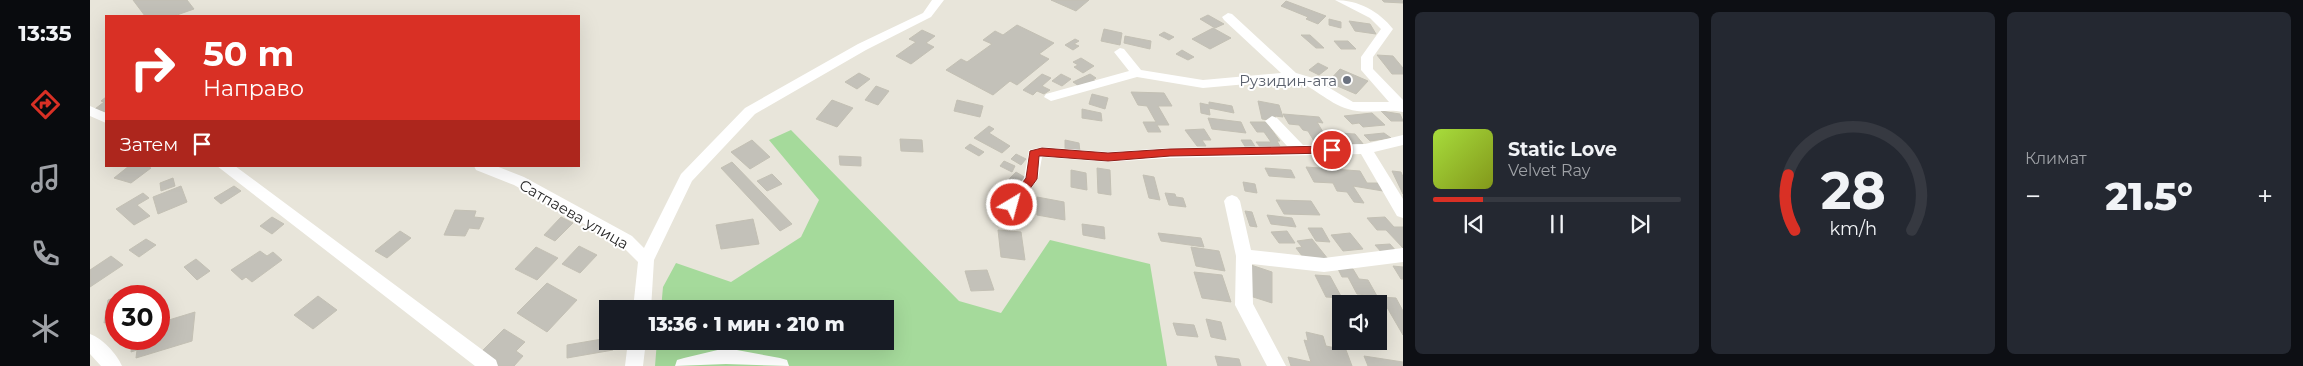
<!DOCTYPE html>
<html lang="ru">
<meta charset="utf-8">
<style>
:root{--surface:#171b24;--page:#242831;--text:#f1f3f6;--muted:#9ea1a6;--line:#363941;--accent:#d93025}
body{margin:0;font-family:Montserrat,sans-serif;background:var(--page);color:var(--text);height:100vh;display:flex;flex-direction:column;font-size:19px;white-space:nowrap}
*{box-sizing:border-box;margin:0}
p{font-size:16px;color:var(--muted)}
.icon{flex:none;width:28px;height:28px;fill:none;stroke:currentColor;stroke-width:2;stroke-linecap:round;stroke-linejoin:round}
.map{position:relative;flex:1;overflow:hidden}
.side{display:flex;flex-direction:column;gap:12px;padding:12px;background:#0d0f14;width:900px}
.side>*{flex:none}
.banner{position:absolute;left:15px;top:15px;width:475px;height:152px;border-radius:0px;box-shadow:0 5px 20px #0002;background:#d93025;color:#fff;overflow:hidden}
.controls{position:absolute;left:1242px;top:295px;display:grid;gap:10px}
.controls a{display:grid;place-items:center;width:55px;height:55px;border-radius:0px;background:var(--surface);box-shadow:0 5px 20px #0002;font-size:25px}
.speed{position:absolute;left:15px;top:285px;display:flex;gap:10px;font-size:25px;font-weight:700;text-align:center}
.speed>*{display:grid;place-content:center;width:65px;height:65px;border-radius:50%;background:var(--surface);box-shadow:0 5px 20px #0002;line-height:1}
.speed .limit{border:8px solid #d22;background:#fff;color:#111}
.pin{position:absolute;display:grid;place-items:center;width:42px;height:42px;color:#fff;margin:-21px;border:2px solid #fff;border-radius:50%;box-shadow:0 1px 5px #0007}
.me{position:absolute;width:55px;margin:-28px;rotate:37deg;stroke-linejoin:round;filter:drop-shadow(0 0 4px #0008)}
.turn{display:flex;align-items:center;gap:18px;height:105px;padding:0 15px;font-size:22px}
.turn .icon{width:65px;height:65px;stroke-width:2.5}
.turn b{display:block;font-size:35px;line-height:42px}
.then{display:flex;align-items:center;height:48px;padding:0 15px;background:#0003;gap:10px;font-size:19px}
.big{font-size:38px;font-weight:800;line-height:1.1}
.side .widget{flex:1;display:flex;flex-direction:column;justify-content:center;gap:8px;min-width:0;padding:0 18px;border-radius:8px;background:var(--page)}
.side .dial{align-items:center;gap:0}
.dial svg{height:130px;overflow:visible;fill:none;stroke:var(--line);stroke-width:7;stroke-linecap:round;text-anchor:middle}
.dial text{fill:var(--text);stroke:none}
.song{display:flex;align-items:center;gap:15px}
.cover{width:60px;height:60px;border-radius:8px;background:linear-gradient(135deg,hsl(80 70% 55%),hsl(70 70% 35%))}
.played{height:5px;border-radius:2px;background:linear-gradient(90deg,var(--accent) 20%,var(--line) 20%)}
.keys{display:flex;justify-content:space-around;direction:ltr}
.heat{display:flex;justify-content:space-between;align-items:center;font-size:28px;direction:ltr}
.side .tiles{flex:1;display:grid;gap:12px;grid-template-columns:repeat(3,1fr)}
.trip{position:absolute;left:509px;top:300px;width:295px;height:50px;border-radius:0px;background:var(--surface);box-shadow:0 5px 20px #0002;font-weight:800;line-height:50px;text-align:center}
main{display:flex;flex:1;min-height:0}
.menu{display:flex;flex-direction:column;width:90px;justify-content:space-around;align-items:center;background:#090b0e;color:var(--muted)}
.menu .icon{width:35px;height:35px}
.menu .selected{color:var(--accent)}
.menu b{font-size:22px;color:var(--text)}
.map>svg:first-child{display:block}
.green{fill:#a5da9b}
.building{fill:#c3c1b9;stroke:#c3c0b4}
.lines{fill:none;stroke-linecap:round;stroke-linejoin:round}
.street{fill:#fff;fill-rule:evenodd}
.route{fill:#d93025;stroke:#8d1f18}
.worship-dot{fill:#6b7280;stroke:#fff;stroke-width:2}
.labels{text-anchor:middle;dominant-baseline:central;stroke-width:4;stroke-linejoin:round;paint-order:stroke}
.worship-label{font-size:15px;fill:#5b616d;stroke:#fff;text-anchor:end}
.street-label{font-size:15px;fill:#272727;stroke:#fff}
</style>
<main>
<nav class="menu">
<b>13:35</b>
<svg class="icon selected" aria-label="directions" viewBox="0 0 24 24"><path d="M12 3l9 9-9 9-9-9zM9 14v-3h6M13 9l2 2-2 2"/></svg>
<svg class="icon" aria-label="music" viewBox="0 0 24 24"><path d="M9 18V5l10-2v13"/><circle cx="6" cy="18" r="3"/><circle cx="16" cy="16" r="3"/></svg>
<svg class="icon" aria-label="phone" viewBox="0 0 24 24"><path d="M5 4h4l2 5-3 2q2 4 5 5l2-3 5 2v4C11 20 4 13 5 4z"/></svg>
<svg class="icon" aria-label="climate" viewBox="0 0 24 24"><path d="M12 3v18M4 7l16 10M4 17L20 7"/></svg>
</nav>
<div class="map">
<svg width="1313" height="366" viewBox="0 0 1313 366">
<rect width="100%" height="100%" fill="#e8e5da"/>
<!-- green -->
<path class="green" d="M701 130 869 301 911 313 960 240 1060 264 1077 366H565L567 341H795V309H571L573 287 586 263 641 282 711 237 729 200 679 140Z"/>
<!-- building -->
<path class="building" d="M43 0H97L104 9 84 16H55Z
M961 0H999L986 11Z
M1292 0H1312L1313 3 1294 2Z
M1196 1 1236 16 1228 24 1216 19 1218 17 1191 6Z
M1118 15 1134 24 1125 28 1110 19Z
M1239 19 1251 22V28L1239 25Z
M1259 21 1280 24 1286 34 1265 31Z
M927 25 964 43 949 54 959 59 927 85 920 81 903 95 856 70 871 59 877 62 902 44 893 40 905 31 913 35Z
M1123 28 1141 38 1120 49 1102 39Z
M1014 29 1032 33 1030 45 1011 41Z
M832 30 845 36 836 43 844 47 821 64 806 56 826 42 819 39Z
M1074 32 1084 37 1079 40 1069 35Z
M1211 35H1220L1234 48H1226Z
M1035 36 1061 41 1060 49 1034 43Z
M985 39 989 41 984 44 989 46 983 50 975 45Z
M1244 41H1258L1266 49H1251Z
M1092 50 1104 57 1098 60 1086 54Z
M1287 55 1303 56 1313 68V74H1302Z
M991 58 1004 66 993 73 984 67 988 65 983 62Z
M1228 63 1238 68 1229 75 1219 70Z
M1250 69 1278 81 1266 94 1238 82Z
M769 73 780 79 767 89 755 82Z
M952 74 961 78 952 86 960 90 954 94 947 91 943 95 933 90Z
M971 74 981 79 972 86 962 81Z
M1000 74 1006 78 1003 80 1005 81 996 86 993 84 989 86 983 82Z
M786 86 799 91 788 105 775 100Z
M1041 92 1074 93 1082 106H1068L1079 125H1067L1071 132H1058L1053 122H1066L1057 106 1048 105Z
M1002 94 1018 98 1015 109 999 104Z
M16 97V112L5 109 14 102 11 101Z
M742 100 763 108 747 127 726 119Z
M867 100 893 106 890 117 864 111Z
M1168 101 1189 105 1193 117 1185 116 1186 121 1172 119Z
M1119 102 1142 106 1144 113 1119 108 1120 115 1111 113 1110 103 1119 105Z
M992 109 1011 113 1012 121 992 118Z
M1291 111 1310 114 1313 121H1301Z
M1282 113 1295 125 1273 127 1269 123 1262 124 1254 116Z
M1193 114 1229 117 1233 123 1227 122 1233 132H1242L1251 148 1227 146 1218 131 1213 130 1209 125 1199 124Z
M1118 118 1151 122 1156 133 1122 129Z
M1160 122H1176L1190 141H1187L1191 148H1171L1166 142H1181L1174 132H1167Z
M899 126 904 129 899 133 920 146 912 153 884 138Z
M1114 129 1121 140H1112L1116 146H1107L1095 130Z
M1247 133 1265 134 1274 145 1256 144Z
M1294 133 1301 138 1280 141 1274 135Z
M810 139 832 140 833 152 811 151Z
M662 140 680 157 660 169 641 152Z
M975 140 989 143 990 152 975 150Z
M1151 140H1161L1166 148H1156Z
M880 144 894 152 889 156 875 148Z
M926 154 936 159 931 165 921 159Z
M749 156 771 157V166L750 165Z
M914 161 925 166 922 172 910 166Z
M642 162 702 224 690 231 631 168Z
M39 166H55L61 168 41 183 24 178Z
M1216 167 1270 171 1277 183H1288L1293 191 1263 186 1274 203 1264 202 1257 192 1247 191 1243 183 1224 182Z
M1007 168 1020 170 1021 195 1008 193Z
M1175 168 1201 170 1205 178 1179 176Z
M981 170 996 173 997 190 981 187Z
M1302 171 1311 172 1313 177V194Z
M926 172 936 178 929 185 919 179Z
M682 174 692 184 677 191 667 181Z
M1053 175 1064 177 1070 200 1059 198Z
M83 178 85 186 71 191 70 183Z
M1153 182 1165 184 1167 193 1155 191Z
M913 184 924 189 918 196 907 190Z
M91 186 97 202 68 214 63 197Z
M144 186 151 191 131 204 124 198Z
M53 193 59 198 47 205 60 216 44 225 26 209Z
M1075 193 1085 194 1086 197 1093 198 1096 207 1079 205Z
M947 197 974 202 975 220 947 215Z
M1186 200 1221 201 1230 215 1194 214Z
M365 210 386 211 384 217 394 218 389 229 379 228 375 236 354 235Z
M1155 211 1162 212 1167 227 1160 226Z
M1177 215 1202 218 1206 227 1181 224Z
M182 217 194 224 182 234 170 226Z
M471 217 483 223 465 241 454 235Z
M1295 217 1304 227H1313V248L1296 230H1287L1277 218Z
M663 219 669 244 631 249 626 225Z
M992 224 1014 227 1015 239 993 235Z
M1218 228H1232L1240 242 1226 241Z
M908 230 931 232 935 260 911 257Z
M310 231 321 238 297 258 285 251Z
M1197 231 1205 243H1189L1181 232Z
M1068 233 1111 238 1114 247 1071 241Z
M1260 233 1273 249 1253 251 1241 235Z
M56 239 66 245 49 257 39 250Z
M1222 239 1238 259 1216 261 1206 248 1212 247 1207 241Z
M1300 244 1307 252 1293 254 1285 245Z
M489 246 507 255 490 273 472 264Z
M446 247 468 258 447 280 425 269Z
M1101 247 1129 251 1135 271 1106 266Z
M170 251 177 256 183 252 192 260 162 282 156 277 152 280 141 270Z
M21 256 33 265 0 287V270Z
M106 259 120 271 107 280 94 267Z
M1161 265 1182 272V303L1160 296Z
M1303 266 1313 267V279H1311Z
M1247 267 1263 269 1269 279 1278 280 1287 296 1267 294 1258 277H1252Z
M897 270 904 290 881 291 875 271Z
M1104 272 1132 275 1141 302 1112 298Z
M1225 275 1240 276 1252 298 1236 297Z
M457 283 487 300 457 332 427 313Z
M52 289 51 296H29Z
M228 296 247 310 223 329 204 315Z
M26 297V319L14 323 18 300Z
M1291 297 1306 298 1313 311V335Z
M105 312 102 341 46 358 47 350 41 352 43 339H69V323Z
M1116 319 1131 322 1136 340 1121 337Z
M1083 323 1104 325 1108 337 1087 335Z
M414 329 435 342 426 351 433 356 424 366H403L387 356Z
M1216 332 1233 336 1236 346 1256 350 1262 366H1201L1198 357 1221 362 1214 340 1218 341Z
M518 338V341H522L523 350 477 358V345Z
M1125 356 1149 359 1151 366H1128Z
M1274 356 1313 362V366H1278Z"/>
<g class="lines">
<!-- street -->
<path class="street" d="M842 0H854L841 17 776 50 665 114 602 181 564 260 561 309H543L548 262 530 244 424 185 386 170 384 166H406L434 177 542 236 554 248 591 174 655 108 768 44 833 13Z
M1245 0C1268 0 1289 11 1303 29L1283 57V69L1313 100V112C1296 108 1276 115 1258 109 1237 103 1223 85 1202 80L1113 88 1047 77 961 101 954 97 956 94 1039 71 1024 52 1030 48 1034 49 1051 70 1113 80 1191 73 1134 20 1132 17 1138 13 1142 14 1206 73 1223 78 1263 102H1299L1271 70V57L1291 29 1280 18Z
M0 106 16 113V123L0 116Z
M1182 116 1187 118 1213 145 1275 144 1313 135V145L1284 152 1313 199V218L1307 216 1271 154 1079 158 1018 162 952 157 948 179 927 209 922 211 917 209 914 205 934 178 939 150 952 147 1018 152 1079 148 1197 146 1175 121Z
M127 166H145L406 360 408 366H385Z
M1142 195 1147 197 1150 201 1161 250 1234 258 1313 248V262L1234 272 1162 264 1163 304 1196 366H1177L1145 305 1146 256 1134 201 1137 197Z
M0 334C12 338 27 354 32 366H11L0 354Z
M538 341H556L553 366H535Z
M636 348 690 358 697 360 699 366 636 364 585 366 587 360 594 358Z"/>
</g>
<!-- route -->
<path class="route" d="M1242 146 1247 150 1242 153 1080 156 1018 161 952 156H949L947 179 926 208H918L916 205 936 178 940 151 952 148 1018 153 1080 149Z"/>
<!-- markers -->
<circle class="worship-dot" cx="1257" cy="80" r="5"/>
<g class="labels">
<!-- worship labels -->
<g class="worship-label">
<text x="1247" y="80">Рузидин-ата</text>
</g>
<!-- street labels -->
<g class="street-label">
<text transform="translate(484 214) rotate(30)">Сатпаева улица</text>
</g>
</g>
</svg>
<div class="controls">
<a><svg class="icon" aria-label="sound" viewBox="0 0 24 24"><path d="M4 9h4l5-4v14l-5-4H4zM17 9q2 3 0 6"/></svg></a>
</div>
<div class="speed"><div class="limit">30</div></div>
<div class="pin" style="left:1242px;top:150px;background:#d93025"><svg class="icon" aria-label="arrive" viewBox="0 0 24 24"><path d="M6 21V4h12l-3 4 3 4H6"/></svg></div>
<svg class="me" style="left:922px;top:205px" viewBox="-20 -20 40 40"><circle r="17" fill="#d93025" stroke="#fff" stroke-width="3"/><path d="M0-11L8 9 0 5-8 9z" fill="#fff"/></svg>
<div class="trip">13:36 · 1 мин · 210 m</div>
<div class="banner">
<div class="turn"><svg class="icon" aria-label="right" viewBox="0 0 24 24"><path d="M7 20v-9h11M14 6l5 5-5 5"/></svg><div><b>50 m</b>Направо</div></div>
<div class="then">Затем<svg class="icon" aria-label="arrive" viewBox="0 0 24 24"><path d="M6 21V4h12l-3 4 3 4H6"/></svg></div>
</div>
</div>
<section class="side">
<div class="tiles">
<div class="widget">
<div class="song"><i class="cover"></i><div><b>Static Love</b><p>Velvet Ray</p></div></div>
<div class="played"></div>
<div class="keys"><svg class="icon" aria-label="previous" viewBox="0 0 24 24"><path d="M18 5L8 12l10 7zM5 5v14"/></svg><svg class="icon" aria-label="pause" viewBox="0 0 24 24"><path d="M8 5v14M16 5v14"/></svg><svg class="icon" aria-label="next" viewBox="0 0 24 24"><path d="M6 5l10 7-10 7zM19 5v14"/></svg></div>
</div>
<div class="widget dial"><svg viewBox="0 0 100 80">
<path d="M14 69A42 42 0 1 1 86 69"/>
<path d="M14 69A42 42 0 0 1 10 35" stroke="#d93025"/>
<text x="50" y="56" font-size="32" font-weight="700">28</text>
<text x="50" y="72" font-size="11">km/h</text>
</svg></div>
<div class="widget"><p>Климат</p>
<div class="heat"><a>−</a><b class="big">21.5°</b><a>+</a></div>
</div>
</div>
</section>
</main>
